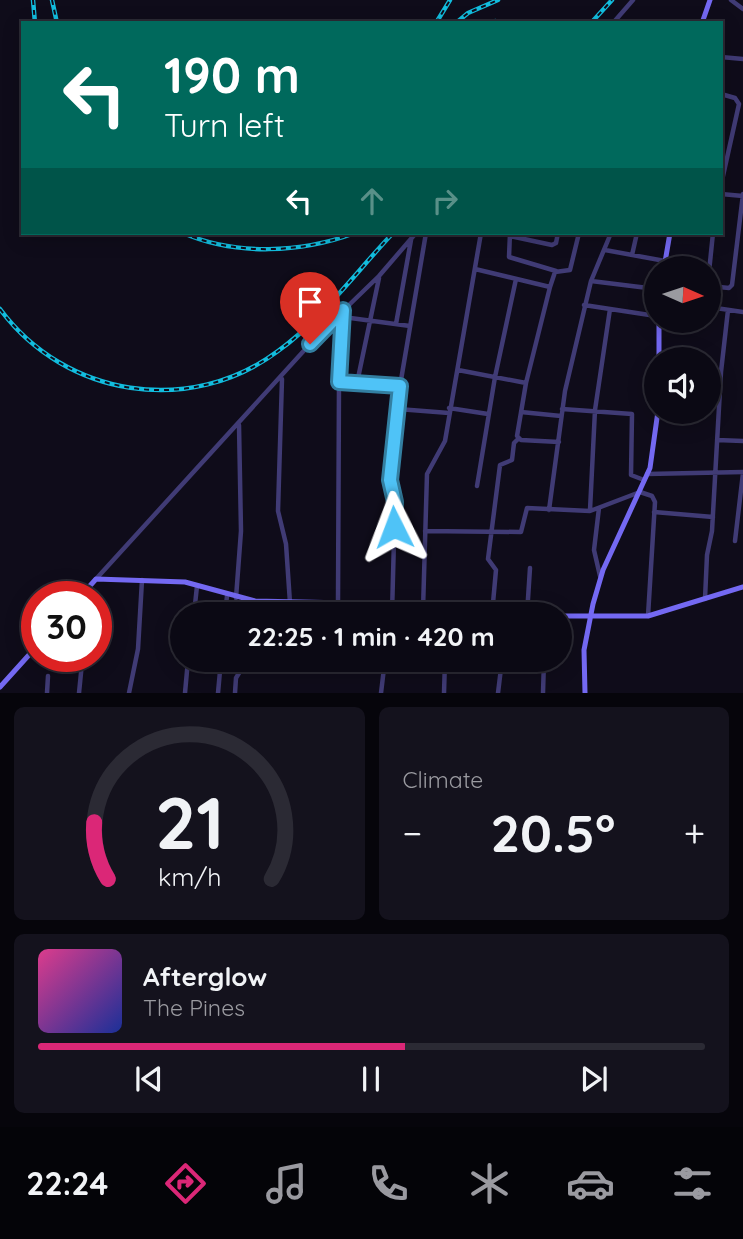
<!DOCTYPE html>
<meta charset="utf-8">
<style>
:root{--surface:#0b0914;--page:#14121d;--text:#f1f3f6;--muted:#9a9aa0;--line:#2b2a34;--accent:#db2777}
body{margin:0;font-family:Quicksand,sans-serif;background:var(--page);color:var(--text);height:100vh;display:flex;flex-direction:column;font-size:26px;white-space:nowrap}
*{box-sizing:border-box;margin:0}
p{font-size:23px;color:var(--muted)}
.icon{flex:none;width:38px;height:38px;fill:none;stroke:currentColor;stroke-width:2;stroke-linecap:round;stroke-linejoin:round}
.map{position:relative;height:693px;overflow:hidden}
.side{display:flex;flex-direction:column;gap:14px;padding:14px;background:#06050b;flex:1}
.side>*{flex:none}
.banner{position:absolute;left:21px;top:21px;width:702px;height:214px;border-radius:0px;box-shadow:0 4px 18px #0003,0 0 0 2px var(--line);background:#00695c;color:#fff;overflow:hidden}
.needle{width:46px;rotate:93deg}
.controls{position:absolute;left:644px;top:256px;display:grid;gap:14px}
.controls a{display:grid;place-items:center;width:77px;height:77px;border-radius:50%;background:var(--surface);box-shadow:0 4px 18px #0003,0 0 0 2px var(--line);font-size:35px}
.speed{position:absolute;left:21px;top:581px;display:flex;gap:14px;font-size:35px;font-weight:700;text-align:center}
.speed>*{display:grid;place-content:center;width:91px;height:91px;border-radius:50%;background:var(--surface);box-shadow:0 4px 18px #0003,0 0 0 2px var(--line);line-height:1}
.speed .limit{border:10px solid #d22;background:#fff;color:#111}
.pin{position:absolute;display:grid;place-items:center;width:60px;height:60px;color:#fff;margin:-72px -30px;border-radius:50% 50% 50% 0;rotate:-45deg;box-shadow:0 0 7px #0007}
.pin .icon{rotate:45deg}
.me{position:absolute;width:77px;margin:-38px;rotate:357deg;stroke-linejoin:round;filter:drop-shadow(0 0 5px #0008)}
.turn{display:flex;align-items:center;gap:24px;height:147px;padding:0 28px;font-size:32px}
.turn .icon{width:91px;height:91px;stroke-width:2.5}
.turn b{display:block;font-size:49px;line-height:60px}
.lanes{display:flex;align-items:center;height:66px;padding:0 28px;background:#0003;justify-content:center;gap:35px;direction:ltr}
.lanes .off{opacity:.35}
.big{font-size:52px;font-weight:800;line-height:1.1}
.side .card{flex:1;display:flex;flex-direction:column;justify-content:center;gap:10px;min-width:0;padding:0 24px;border-radius:10px;background:var(--page)}
.side .dial{align-items:center;gap:0}
.dial svg{height:182px;overflow:visible;fill:none;stroke:var(--line);stroke-width:7;stroke-linecap:round;text-anchor:middle}
.dial text{fill:var(--text);stroke:none}
.song{display:flex;align-items:center;gap:21px}
.cover{width:84px;height:84px;border-radius:10px;background:linear-gradient(135deg,hsl(330 70% 55%),hsl(230 70% 35%))}
.played{height:7px;border-radius:4px;background:linear-gradient(90deg,var(--accent) 55%,var(--line) 55%)}
.keys{display:flex;justify-content:space-around;direction:ltr}
.heat{display:flex;justify-content:space-between;align-items:center;font-size:38px;direction:ltr}
.side .tiles{flex:1;display:grid;gap:14px;grid-template-columns:1fr 1fr}
.card:last-child{grid-column:span 2}
.trip{position:absolute;left:170px;top:602px;width:402px;height:70px;border-radius:35px;background:var(--surface);box-shadow:0 4px 18px #0003,0 0 0 2px var(--line);font-weight:800;line-height:70px;text-align:center}
.tab-bar{display:flex;height:112px;justify-content:space-around;align-items:center;background:#040408;color:var(--muted)}
.tab-bar .icon{width:49px;height:49px}
.tab-bar .selected{color:var(--accent)}
.tab-bar b{font-size:32px;color:var(--text)}
.map>svg:first-child{display:block}
.lines{fill:none;stroke-linecap:round;stroke-linejoin:round}
.street{stroke:#403b75;stroke-width:4.5}
.secondary{stroke:#7469f2;stroke-width:5}
.rail-casing{stroke:#12bdde;stroke-width:4.5}
.rail{stroke:#0f0c1a;stroke-width:2;stroke-dasharray:5;stroke-linecap:butt}
.route-casing{stroke:#337fa1;stroke-width:18}
.route{stroke:#4fc3f7;stroke-width:12}
</style>
<div class="map">
<svg width="743" height="693" viewBox="0 0 743 693">
<rect width="100%" height="100%" fill="#0f0c1a"/>
<g class="lines">
<!-- street -->
<path class="street" d="M731 0 743 9
M613 23 633 0
M721 57 743 59
M721 94 735 98 739 104 721 185
M721 194 743 196
M510 233 509 257 556 271
M510 236 552 245 556 243 558 233
M605 250 665 261
M632 255 637 233
M475 269 550 287 555 272 570 270 579 233
M709 272 713 233
M591 281 656 289
M709 286 729 288 732 285 743 194
M550 287 526 383 517 436 521 440 559 442
M584 305 656 316
M709 307 743 312
M343 317 410 326
M396 324 411 240
M458 370 526 383
M282 379 278 511 286 544 290 603
M339 381 400 386
M357 383 379 278
M449 408 488 414
M398 409 449 413
M562 409 632 414 631 475 644 480
M521 412 561 416
M717 440 743 441
M647 474 743 472
M477 486 495 377 516 279
M599 508 594 550 600 576
M549 510 565 391 591 281 611 233
M590 510 595 410 610 309
M654 512 713 517
M425 531 521 532 527 508 590 511 640 492 652 496 655 502 648 616
M735 541 743 473
M96 579 320 333 379 276 416 233
M236 598 241 531 239 425
M705 599 707 555 712 531 721 372 728 310
M338 603 339 381 343 311
M423 610 427 474 445 441 481 233
M194 614 197 586
M225 614 227 596
M253 614 255 601
M392 614 395 502 390 480 400 386 426 233
M492 614 496 570 488 559 500 465 512 460 514 443 519 438
M527 614 530 568
M47 693 48 676
M79 693 82 663
M129 693 138 649 142 580
M185 693 188 660
M218 693 221 660
M235 693 236 678 247 660
M381 693 385 660
M444 693 445 660
M498 693 502 660
M543 693 544 660"/>
<!-- secondary -->
<path class="secondary" d="M702 23 710 0
M664 268 670 233
M659 359V320
M80 597 96 579 185 582 255 601 393 604 445 614
M560 616H648L743 587
M0 687 37 646
M585 693 584 650 593 604 603 570 650 468 658 411"/>
<defs>
<path id="rail" d="M33 0 35 23
M52 0 57 23
M436 23 450 0
M456 23 468 13 498 0
M492 23 495 21
M591 23 612 0
M183 233C236 256 301 253 355 233
M0 309C65 397 190 417 278 351 320 321 357 271 393 233"/>
</defs>
<!-- rail casing -->
<use href="#rail" class="rail-casing"/>
<!-- rail -->
<use href="#rail" class="rail"/>
</g>
<g class="lines">
<defs>
<path id="route" d="M310 344 343 310 339 382 400 386 390 480 395 502 394 527"/>
</defs>
<!-- route casing -->
<use href="#route" class="route-casing"/>
<!-- route -->
<use href="#route" class="route"/>
</g>
</svg>
<div class="controls">
<a><svg class="needle" viewBox="-14 -14 28 28"><path d="M0-13l5 13h-10z" fill="#e53935"/><path d="M0 13l5-13h-10z" fill="#9a9aa0"/></svg></a>
<a><svg class="icon" aria-label="sound" viewBox="0 0 24 24"><path d="M4 9h4l5-4v14l-5-4H4zM17 9q2 3 0 6"/></svg></a>
</div>
<div class="speed"><div class="limit">30</div></div>
<div class="pin" style="left:310px;top:344px;background:#d93025"><svg class="icon" aria-label="arrive" viewBox="0 0 24 24"><path d="M6 21V4h12l-3 4 3 4H6"/></svg></div>
<svg class="me" style="left:394px;top:527px" viewBox="-20 -20 40 40"><path d="M0-17L14 15 0 8-14 15z" fill="#4fc3f7" stroke="#fff" stroke-width="4"/></svg>
<div class="trip">22:25 · 1 min · 420 m</div>
<div class="banner">
<div class="turn"><svg class="icon" aria-label="left" viewBox="0 0 24 24"><path d="M17 20v-9H6M10 6l-5 5 5 5"/></svg><div><b>190 m</b>Turn left</div></div>
<div class="lanes"><svg class="icon" aria-label="left" viewBox="0 0 24 24"><path d="M17 20v-9H6M10 6l-5 5 5 5"/></svg><svg class="icon off" aria-label="ahead" viewBox="0 0 24 24"><path d="M12 20V5M6 11l6-6 6 6"/></svg><svg class="icon off" aria-label="right" viewBox="0 0 24 24"><path d="M7 20v-9h11M14 6l5 5-5 5"/></svg></div>
</div>
</div>
<section class="side">
<div class="tiles">
<div class="card dial"><svg viewBox="0 0 100 80">
<path d="M14 69A42 42 0 1 1 86 69"/>
<path d="M14 69A42 42 0 0 1 8 44" stroke="#db2777"/>
<text x="50" y="56" font-size="32" font-weight="700">21</text>
<text x="50" y="72" font-size="11">km/h</text>
</svg></div>
<div class="card"><p>Climate</p>
<div class="heat"><a>−</a><b class="big">20.5°</b><a>+</a></div>
</div>
<div class="card">
<div class="song"><i class="cover"></i><div><b>Afterglow</b><p>The Pines</p></div></div>
<div class="played"></div>
<div class="keys"><svg class="icon" aria-label="previous" viewBox="0 0 24 24"><path d="M18 5L8 12l10 7zM5 5v14"/></svg><svg class="icon" aria-label="pause" viewBox="0 0 24 24"><path d="M8 5v14M16 5v14"/></svg><svg class="icon" aria-label="next" viewBox="0 0 24 24"><path d="M6 5l10 7-10 7zM19 5v14"/></svg></div>
</div>
</div>
</section>
<nav class="tab-bar">
<b>22:24</b>
<svg class="icon selected" aria-label="directions" viewBox="0 0 24 24"><path d="M12 3l9 9-9 9-9-9zM9 14v-3h6M13 9l2 2-2 2"/></svg>
<svg class="icon" aria-label="music" viewBox="0 0 24 24"><path d="M9 18V5l10-2v13"/><circle cx="6" cy="18" r="3"/><circle cx="16" cy="16" r="3"/></svg>
<svg class="icon" aria-label="phone" viewBox="0 0 24 24"><path d="M5 4h4l2 5-3 2q2 4 5 5l2-3 5 2v4C11 20 4 13 5 4z"/></svg>
<svg class="icon" aria-label="climate" viewBox="0 0 24 24"><path d="M12 3v18M4 7l16 10M4 17L20 7"/></svg>
<svg class="icon" aria-label="car" viewBox="0 0 24 24"><path d="M5 17H2v-5l4-1 3-4h7l3 4 3 1v5h-3M9 17h6M6 11h13"/><circle cx="7" cy="17" r="2"/><circle cx="17" cy="17" r="2"/></svg>
<svg class="icon" aria-label="filters" viewBox="0 0 24 24"><path d="M4 7h16M4 17h16"/><circle cx="9" cy="7" r="2"/><circle cx="15" cy="17" r="2"/></svg>
</nav>
